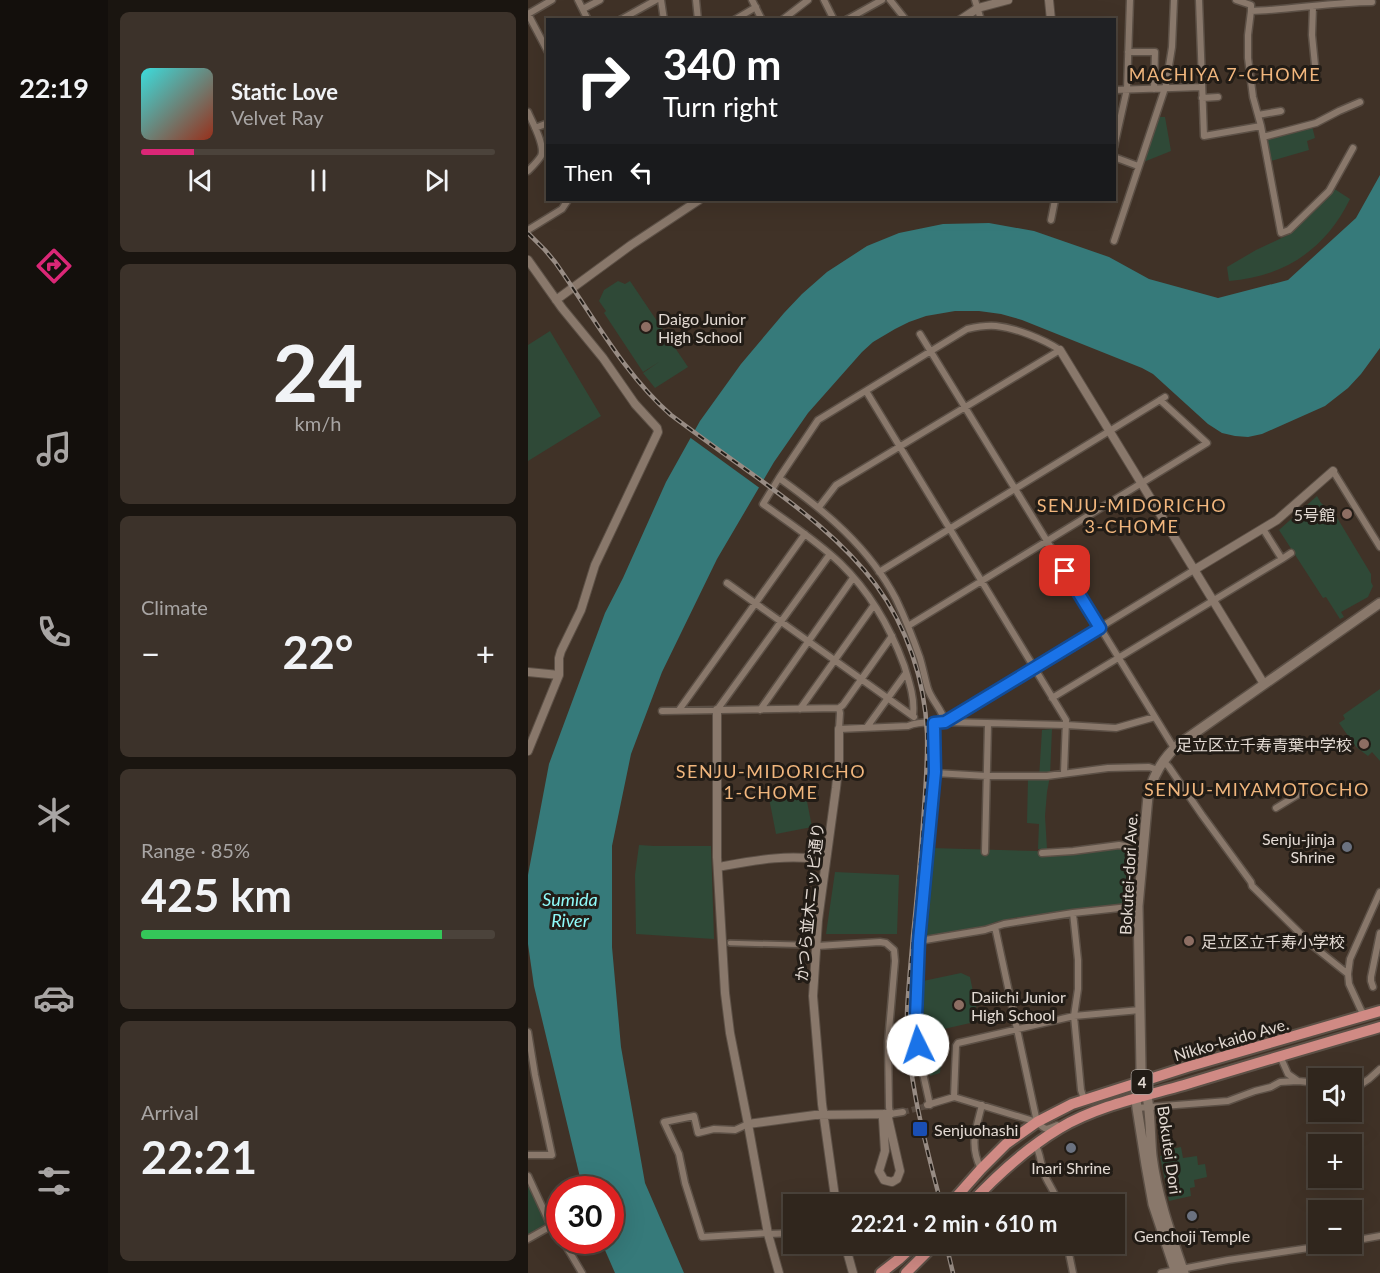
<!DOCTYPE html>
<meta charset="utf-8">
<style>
:root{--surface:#30261d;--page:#3c322a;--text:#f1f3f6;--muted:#a8a5a4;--line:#4b433b;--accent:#db2777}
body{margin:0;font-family:Lato,"Noto Sans JP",sans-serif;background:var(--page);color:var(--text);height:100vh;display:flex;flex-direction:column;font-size:22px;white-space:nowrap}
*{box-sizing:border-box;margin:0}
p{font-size:20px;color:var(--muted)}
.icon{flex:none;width:33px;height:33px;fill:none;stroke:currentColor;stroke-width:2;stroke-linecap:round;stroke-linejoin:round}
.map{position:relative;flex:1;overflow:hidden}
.panel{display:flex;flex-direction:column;gap:12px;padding:12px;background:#1a1510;width:420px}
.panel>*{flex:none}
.hud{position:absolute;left:18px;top:18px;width:570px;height:183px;border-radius:0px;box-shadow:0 6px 24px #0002,0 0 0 2px var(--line);background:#202124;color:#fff;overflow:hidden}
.buttons{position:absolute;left:780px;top:1068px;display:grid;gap:12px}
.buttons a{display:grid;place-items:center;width:54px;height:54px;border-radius:0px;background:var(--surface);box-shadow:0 6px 24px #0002,0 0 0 2px var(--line);font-size:30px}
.speed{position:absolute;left:18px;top:1176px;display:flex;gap:12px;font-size:30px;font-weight:700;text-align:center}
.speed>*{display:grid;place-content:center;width:78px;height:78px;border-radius:50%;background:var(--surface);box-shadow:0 6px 24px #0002,0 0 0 2px var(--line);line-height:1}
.speed .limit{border:9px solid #d22;background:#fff;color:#111}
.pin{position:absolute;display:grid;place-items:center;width:51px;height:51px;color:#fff;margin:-26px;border-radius:12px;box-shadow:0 3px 9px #0006}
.me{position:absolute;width:66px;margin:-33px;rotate:356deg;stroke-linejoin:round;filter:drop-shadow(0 0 4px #0008)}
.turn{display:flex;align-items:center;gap:21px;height:126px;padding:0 18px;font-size:27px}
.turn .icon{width:78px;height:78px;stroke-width:2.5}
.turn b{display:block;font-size:42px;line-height:51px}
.then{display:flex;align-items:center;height:57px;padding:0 18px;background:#0003;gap:12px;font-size:22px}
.big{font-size:45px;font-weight:700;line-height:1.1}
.panel .card{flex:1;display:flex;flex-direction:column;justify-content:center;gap:9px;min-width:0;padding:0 21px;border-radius:9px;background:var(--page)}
.panel .dial{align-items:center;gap:0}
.dial b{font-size:78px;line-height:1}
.song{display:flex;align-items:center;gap:18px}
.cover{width:72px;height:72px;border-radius:9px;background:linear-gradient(135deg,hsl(180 70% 55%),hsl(10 70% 35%))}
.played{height:6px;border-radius:3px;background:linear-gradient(90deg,var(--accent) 15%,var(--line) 15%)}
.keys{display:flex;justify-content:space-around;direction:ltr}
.heat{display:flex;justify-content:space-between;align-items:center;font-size:33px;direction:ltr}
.charge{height:9px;border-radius:4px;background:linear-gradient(90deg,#34c759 85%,var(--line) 0)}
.trip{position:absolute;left:255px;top:1194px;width:342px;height:60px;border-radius:0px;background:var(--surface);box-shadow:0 6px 24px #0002,0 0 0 2px var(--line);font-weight:700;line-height:60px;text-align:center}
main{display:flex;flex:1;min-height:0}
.tabs{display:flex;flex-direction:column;width:108px;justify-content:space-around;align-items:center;background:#130f0c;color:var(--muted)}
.tabs .icon{width:42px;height:42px}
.tabs .current{color:var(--accent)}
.tabs b{font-size:27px;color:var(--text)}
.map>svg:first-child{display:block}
.green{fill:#2f4937}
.water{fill:#367a7a}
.pier{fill:#403227}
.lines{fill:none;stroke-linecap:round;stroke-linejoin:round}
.minor-tunnel{stroke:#584b41;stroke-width:6;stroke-dasharray:6 3;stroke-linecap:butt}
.pedestrian-casing{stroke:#5c5046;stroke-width:8}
.minor-casing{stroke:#5c5046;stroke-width:9}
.tertiary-casing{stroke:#5c5046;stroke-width:10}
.secondary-casing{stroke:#5c5046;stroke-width:12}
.trunk-casing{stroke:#5c5046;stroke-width:14}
.pedestrian{stroke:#89786b;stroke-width:4.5}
.minor{stroke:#89786b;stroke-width:6}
.tertiary{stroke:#89786b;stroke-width:8}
.secondary{stroke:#89786b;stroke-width:9}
.trunk{stroke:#d08a84;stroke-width:10}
.rail-casing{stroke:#988c84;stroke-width:4.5}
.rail{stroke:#221c16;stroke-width:2;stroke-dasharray:7;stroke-linecap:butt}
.route-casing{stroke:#114b97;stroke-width:15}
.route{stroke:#1a73e8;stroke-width:10}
.education-dot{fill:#8d6e63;stroke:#221c16;stroke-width:2}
.worship-dot{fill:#6b7280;stroke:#221c16;stroke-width:2}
.transit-dot{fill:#1a4fb4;stroke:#221c16;stroke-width:2}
.labels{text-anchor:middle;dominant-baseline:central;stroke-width:6;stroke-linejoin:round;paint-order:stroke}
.shield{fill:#221c16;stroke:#a9a19a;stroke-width:1.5}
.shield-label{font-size:15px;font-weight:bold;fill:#e3dad3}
.poi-label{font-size:16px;fill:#e3dad3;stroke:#221c16;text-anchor:start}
.street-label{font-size:16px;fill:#e3dad3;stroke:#221c16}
.neighbourhood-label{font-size:18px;letter-spacing:1.5px;fill:#f1b67d;stroke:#221c16}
.water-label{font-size:18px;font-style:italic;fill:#8ffaf9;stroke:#221c16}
</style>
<main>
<nav class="tabs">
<b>22:19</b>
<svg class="icon current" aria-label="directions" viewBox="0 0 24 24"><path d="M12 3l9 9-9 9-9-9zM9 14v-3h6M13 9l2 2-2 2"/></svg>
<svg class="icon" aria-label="music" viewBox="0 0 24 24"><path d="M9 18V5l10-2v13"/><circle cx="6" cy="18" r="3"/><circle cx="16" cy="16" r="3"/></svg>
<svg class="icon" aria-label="phone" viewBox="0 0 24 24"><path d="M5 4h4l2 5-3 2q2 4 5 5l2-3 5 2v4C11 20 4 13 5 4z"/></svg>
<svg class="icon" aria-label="climate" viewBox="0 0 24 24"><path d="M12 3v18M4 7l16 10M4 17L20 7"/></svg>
<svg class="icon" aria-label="car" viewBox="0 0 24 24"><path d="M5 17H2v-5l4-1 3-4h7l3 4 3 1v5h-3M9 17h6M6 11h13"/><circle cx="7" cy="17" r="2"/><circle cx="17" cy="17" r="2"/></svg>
<svg class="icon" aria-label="filters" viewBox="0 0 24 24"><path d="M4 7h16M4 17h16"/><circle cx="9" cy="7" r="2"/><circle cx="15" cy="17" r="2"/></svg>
</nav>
<section class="panel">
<div class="card">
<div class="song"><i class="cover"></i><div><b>Static Love</b><p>Velvet Ray</p></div></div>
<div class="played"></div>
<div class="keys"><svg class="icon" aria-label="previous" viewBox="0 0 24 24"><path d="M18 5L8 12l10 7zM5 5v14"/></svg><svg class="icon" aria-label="pause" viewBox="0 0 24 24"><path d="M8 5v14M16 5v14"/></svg><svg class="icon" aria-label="next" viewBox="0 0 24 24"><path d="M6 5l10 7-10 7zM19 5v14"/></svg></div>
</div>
<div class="card dial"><b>24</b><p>km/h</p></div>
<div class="card"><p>Climate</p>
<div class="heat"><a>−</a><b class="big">22°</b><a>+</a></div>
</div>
<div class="card"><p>Range · 85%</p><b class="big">425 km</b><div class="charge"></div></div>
<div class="card"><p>Arrival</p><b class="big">22:21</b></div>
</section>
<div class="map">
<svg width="852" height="1273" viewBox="0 0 852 1273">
<rect width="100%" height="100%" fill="#403227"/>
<!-- green -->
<path class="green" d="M630 117H637L643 151 613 163Z
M784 126 787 138 779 141 781 150 743 161 738 139Z
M805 188 822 199C798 249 756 277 701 281L699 267 728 250 762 234Z
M90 281 97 284 102 281 160 367 127 388 115 373 131 362 115 372 76 313 78 311 71 301 76 290Z
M22 331 73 416 0 461V345Z
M789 496 793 503 808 516 843 574V582L845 586 840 597 813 612 816 617 812 619 798 597 795 598 751 530Z
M852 689V761L844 752 840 756 828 747 811 723 817 719 815 715Z
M524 729 522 776 519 792 517 816 519 849H510L511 824 499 823 500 778H511L514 730Z
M277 791 284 827 248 834 241 798Z
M111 845 126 846H183L186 939 108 934 107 875Z
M403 848 509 851 518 855 589 849 607 852 603 903 485 918 467 922 453 928 396 937Z
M307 872 371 875 369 934H298Z
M433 973 442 977 451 1021 416 1029 412 1073 402 1076 396 1016 395 981Z
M653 1147 655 1158 669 1156 670 1165 677 1164 679 1177 666 1180 667 1187 662 1188 663 1196 641 1201 632 1156H638V1150Z
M1 1185 18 1220 17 1224 0 1235V1186Z"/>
<!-- water -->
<path class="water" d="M852 175V348L833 374 820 388 797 406 734 434 720 437 707 436 694 433 680 424 625 374 614 368 494 320 473 314 451 311H427L398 316 381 322 367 329 345 342 334 352 280 413 246 462 189 559 134 672 103 754 84 846V947L93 1047 117 1183 156 1273H87L73 1241 82 1240V1190H55L6 986 0 944V875L21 764 77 613 95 578 138 482 172 421 213 364 256 313 274 294 299 272 339 246 371 233 415 224 461 223 506 231 581 257 621 279 690 298 760 280 828 218Z"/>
<!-- pier -->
<path class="pier" d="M164 429 237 482 233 489 160 436Z"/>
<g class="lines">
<!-- minor-tunnel -->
<path class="minor-tunnel" d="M375 1112 399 1106"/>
<defs>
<path id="pedestrian" d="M202 943 279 945"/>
<path id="minor" d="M50 0 60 20
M133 0 136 20
M168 0 170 20
M224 0 234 20
M296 0 306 20
M362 0 378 20
M447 0 453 20
M671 0 676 136 733 126
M708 0 723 5V11C763 10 803 2 844 2
M785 7 784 35 788 75
M55 9 72 0
M723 11 720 35V58L725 97 733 126 753 233 761 230 801 191 825 148
M0 14 20 52
M0 14 24 0
M92 20 128 0
M206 20 228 7
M254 20 280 0
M318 20 354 0
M600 52H627L626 89
M586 90 673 87
M674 98 690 97
M0 112C4 122 18 146 13 156 10 161 4 167 0 171
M730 115 753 111
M7 128 20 123
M735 137 788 123 811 111 832 102
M586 147 599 89 602 0
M586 157 610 166
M523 220 527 200
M0 230 34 209 40 200
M586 241 638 85 644 47 646 0
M392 334 646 748
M338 391 538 720 536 773
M805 471 852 547
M251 478 235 504C261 523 289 541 312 563 341 591 362 627 376 665 381 681 387 698 385 715
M291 507 308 485 532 350C515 339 488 328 468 326 458 325 448 327 439 329L290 420 251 478C297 511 341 547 368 599 377 618 385 638 392 658 395 668 397 679 400 689 404 701 414 709 417 722L538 725 588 728 627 717
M754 559 763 553
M351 572 637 397
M199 583 386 717
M380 626 679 443 632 400
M524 698 754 559 735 529
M311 708 315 705 364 636
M272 709 346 605
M151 710 277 534
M189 710 302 554
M232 710 325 578
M134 711 311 708 312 713 311 729 380 726C391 721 404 723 417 722L666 570
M339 727 378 673
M635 761 641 767 674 815 723 882 724 886 785 946 820 974
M407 773 459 776H519L580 768 621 767 630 770
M748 808 784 786
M457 852 460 724
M514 853 545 851 591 845 615 849
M545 913 550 960V989L546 1016 553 1090 556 1099
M467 927 509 1122
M391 941 457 930 476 924 545 913 610 906
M289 946 352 942 358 943 366 950 367 961 360 1042 361 1107 362 1114 375 1112
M845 987 843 981V977L852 933
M837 1015 833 1010 821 984 820 974 822 959 852 892
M0 1032 7 1075 24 1155H0
M752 1056 760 1074 770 1081
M824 1088 826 1089 841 1079 852 1069
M426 1097 509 1122C518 1131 518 1130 529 1125
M399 1105 426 1097 428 1046 430 1043 546 1016 612 1010
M402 1105 394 1069 388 1017 391 941 407 773 406 723
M609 1108 700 1101 727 1091 743 1087 752 1082 770 1081 790 1083
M220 1124 207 1130 186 1129 170 1133 166 1116 136 1122 151 1154 157 1183 174 1237 240 1233
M507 1144C513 1154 512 1163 516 1173 520 1185 527 1190 530 1204
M453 1169C441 1145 448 1129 454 1105
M0 1176 23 1226 32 1239
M240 1234 266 1233
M0 1239 23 1226
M33 1240 38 1246 54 1273
M824 1241 852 1236
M539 1244 545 1273
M633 1273 700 1260 808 1244"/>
<path id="tertiary" d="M521 0 523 20
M432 20 450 8 480 0
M0 260 34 308 75 358 107 404 129 428 130 432 67 565 53 610 33 651 31 658V675L0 751
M28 300 103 245 171 200
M532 350 736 684
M666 570 749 520 805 471
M0 672 31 675
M189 710V857L197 993 202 1033 220 1124
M190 867C229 860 258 854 298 860
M357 1114 360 1118 372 1171 369 1179 364 1182 356 1180 351 1171 357 1151 355 1119Z
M308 1204 294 1104 285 996 290 920 308 788 311 761V729
M317 1244 325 1273
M251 1273 240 1234 220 1124 287 1115 362 1114"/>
<path id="secondary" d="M610 1092 608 1099 609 1108 618 1165 625 1204 648 1273
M656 1273C643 1235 629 1196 624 1156 622 1137 623 1116 619 1096 617 1086 614 1081 613 1069L610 906 620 796C625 775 635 758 651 744L852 603"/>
<path id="trunk" d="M422 1204 453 1169 478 1144 509 1122 544 1104 659 1067 852 1011
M442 1204C469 1175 497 1149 532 1128 569 1106 614 1097 656 1085 721 1065 787 1046 852 1027
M353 1273 371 1259 387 1244
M378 1273 407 1244"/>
</defs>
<!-- pedestrian casing -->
<use href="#pedestrian" class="pedestrian-casing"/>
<!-- minor casing -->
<use href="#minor" class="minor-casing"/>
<!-- tertiary casing -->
<use href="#tertiary" class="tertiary-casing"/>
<!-- secondary casing -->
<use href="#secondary" class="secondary-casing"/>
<!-- trunk casing -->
<use href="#trunk" class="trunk-casing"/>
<!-- pedestrian -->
<use href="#pedestrian" class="pedestrian"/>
<!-- minor -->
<use href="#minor" class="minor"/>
<!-- tertiary -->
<use href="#tertiary" class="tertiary"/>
<!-- secondary -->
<use href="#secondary" class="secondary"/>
<!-- trunk -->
<use href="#trunk" class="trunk"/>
<defs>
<path id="rail" d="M0 233 17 250 27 262C64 314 95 373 143 415 171 436 199 456 227 476 271 508 315 541 348 585 379 627 397 681 399 733 400 763 397 793 395 824 392 861 389 899 385 936 383 962 380 988 379 1013 379 1079 397 1141 413 1204
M418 1244 425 1273"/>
</defs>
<!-- rail casing -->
<use href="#rail" class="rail-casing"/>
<!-- rail -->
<use href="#rail" class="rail"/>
</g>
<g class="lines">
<defs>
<path id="route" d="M390 1045 388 1017 391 941 407 772 406 723 417 722 572 628 537 571"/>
</defs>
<!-- route casing -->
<use href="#route" class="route-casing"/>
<!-- route -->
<use href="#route" class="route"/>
</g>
<!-- markers -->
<g class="education-dot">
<circle cx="118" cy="327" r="6"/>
<circle cx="819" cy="514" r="6"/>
<circle cx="836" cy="744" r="6"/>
<circle cx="661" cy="941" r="6"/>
<circle cx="431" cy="1005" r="6"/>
</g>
<g class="worship-dot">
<circle cx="819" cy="847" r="6"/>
<circle cx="543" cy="1148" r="6"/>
<circle cx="664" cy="1216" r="6"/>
</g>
<rect class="transit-dot" x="384" y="1121" width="16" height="16" rx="3"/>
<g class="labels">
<!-- shield labels -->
<rect class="shield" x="603.5" y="1070" width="21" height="24" rx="4.5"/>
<g class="shield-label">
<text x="614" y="1082">4</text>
</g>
<!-- poi labels -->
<g class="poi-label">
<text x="130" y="318">Daigo Junior<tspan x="130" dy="18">High School</tspan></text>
<text x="807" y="514" text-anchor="end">5号館</text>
<text x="824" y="744" text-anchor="end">足立区立千寿青葉中学校</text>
<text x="807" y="838" text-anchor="end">Senju-jinja<tspan x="807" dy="18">Shrine</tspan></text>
<text x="673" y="941">足立区立千寿小学校</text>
<text x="443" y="996">Daiichi Junior<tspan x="443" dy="18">High School</tspan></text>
<text x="406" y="1129">Senjuohashi</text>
<text x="543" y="1167" text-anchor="middle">Inari Shrine</text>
<text x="664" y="1235" text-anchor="middle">Genchoji Temple</text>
</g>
<!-- street labels -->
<g class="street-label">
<text transform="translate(600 874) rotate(-87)">Bokutei-dori Ave.</text>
<text transform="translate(281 902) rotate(-84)">かつら並木ニッピ通り</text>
<text transform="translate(703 1039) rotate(-16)">Nikko-kaido Ave.</text>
<text transform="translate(642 1150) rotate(82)">Bokutei Dori</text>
</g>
<!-- neighbourhood labels -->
<g class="neighbourhood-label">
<text x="697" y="74">MACHIYA 7-CHOME</text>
<text x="604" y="505">SENJU-MIDORICHO<tspan x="604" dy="21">3-CHOME</tspan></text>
<text x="243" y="771">SENJU-MIDORICHO<tspan x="243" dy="21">1-CHOME</tspan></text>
<text x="729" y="789">SENJU-MIYAMOTOCHO</text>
</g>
<!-- water labels -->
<g class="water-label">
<text x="42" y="899">Sumida<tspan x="42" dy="21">River</tspan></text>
</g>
</g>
</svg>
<div class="buttons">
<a><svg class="icon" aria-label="sound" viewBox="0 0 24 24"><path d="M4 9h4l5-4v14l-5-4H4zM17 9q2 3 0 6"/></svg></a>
<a>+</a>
<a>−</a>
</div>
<div class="speed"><div class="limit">30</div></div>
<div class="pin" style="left:537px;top:571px;background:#d93025"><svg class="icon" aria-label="arrive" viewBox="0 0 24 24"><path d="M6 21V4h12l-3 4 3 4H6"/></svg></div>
<svg class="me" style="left:390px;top:1045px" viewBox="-20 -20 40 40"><circle r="19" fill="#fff"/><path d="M0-13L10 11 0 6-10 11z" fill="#1a73e8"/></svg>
<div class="trip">22:21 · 2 min · 610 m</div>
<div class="hud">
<div class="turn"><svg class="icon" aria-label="right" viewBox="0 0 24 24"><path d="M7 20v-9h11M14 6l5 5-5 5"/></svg><div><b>340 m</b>Turn right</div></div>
<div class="then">Then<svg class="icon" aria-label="left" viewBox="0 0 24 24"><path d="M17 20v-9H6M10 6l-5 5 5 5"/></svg></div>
</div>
</div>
</main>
